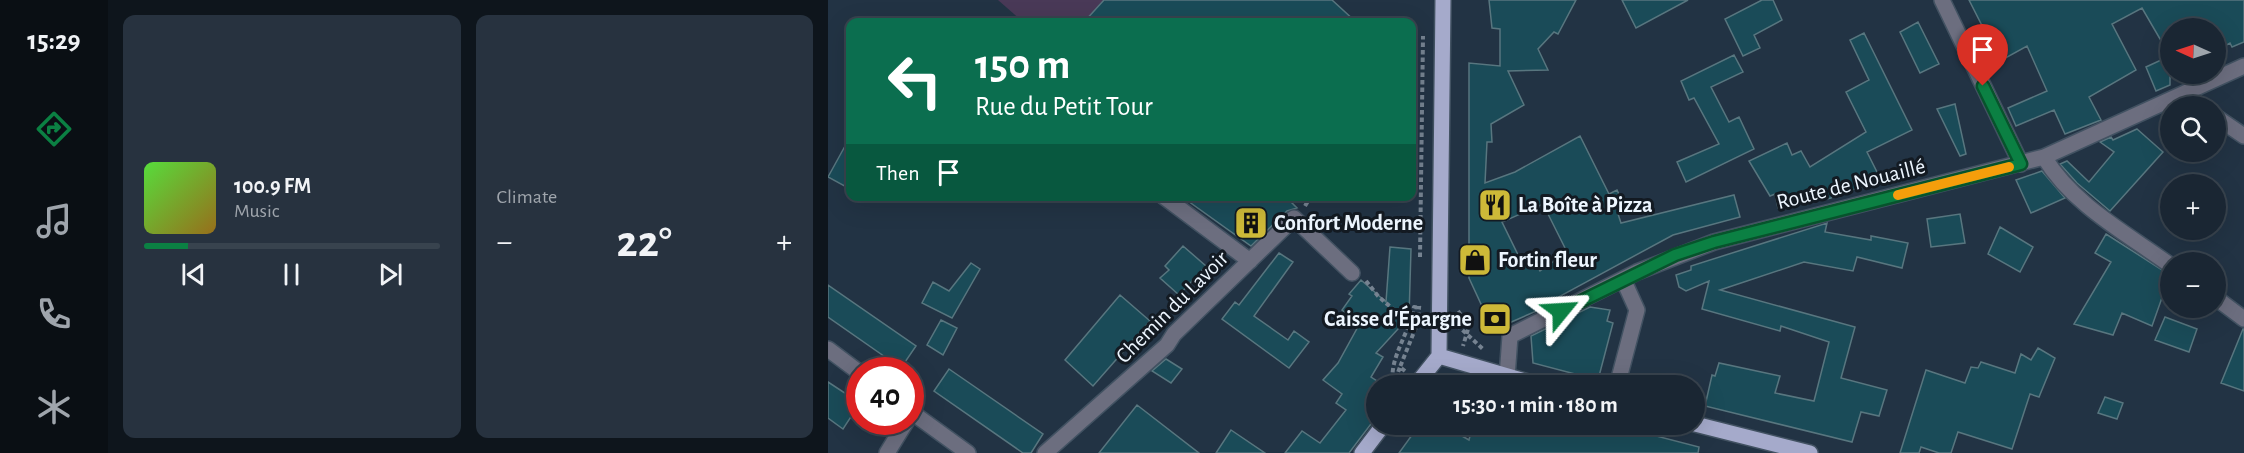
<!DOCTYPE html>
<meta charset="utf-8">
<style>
:root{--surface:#1a2633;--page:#27323f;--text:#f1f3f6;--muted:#9fa5ac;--line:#38434e;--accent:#0b8043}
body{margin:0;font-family:"Alegreya Sans",sans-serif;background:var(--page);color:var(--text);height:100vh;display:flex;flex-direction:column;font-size:22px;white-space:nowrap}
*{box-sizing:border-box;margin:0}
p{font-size:20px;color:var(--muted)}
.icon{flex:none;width:33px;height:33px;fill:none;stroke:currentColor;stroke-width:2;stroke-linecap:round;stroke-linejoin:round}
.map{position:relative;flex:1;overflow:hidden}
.sheet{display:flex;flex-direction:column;gap:15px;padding:15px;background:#0e151c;width:720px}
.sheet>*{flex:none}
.banner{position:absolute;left:18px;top:18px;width:570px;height:183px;border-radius:12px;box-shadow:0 6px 24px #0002,0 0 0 2px var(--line);background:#0b6e4f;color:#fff;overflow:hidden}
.needle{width:39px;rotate:273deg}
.fabs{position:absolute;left:1332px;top:18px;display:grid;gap:12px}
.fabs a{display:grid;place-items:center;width:66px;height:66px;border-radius:50%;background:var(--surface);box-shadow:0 6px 24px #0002,0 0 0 2px var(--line);font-size:30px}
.speed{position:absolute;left:18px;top:357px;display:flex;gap:12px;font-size:30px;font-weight:700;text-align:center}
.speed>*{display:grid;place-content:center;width:78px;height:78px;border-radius:50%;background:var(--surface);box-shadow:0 6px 24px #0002,0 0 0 2px var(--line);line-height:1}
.speed .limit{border:9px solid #d22;background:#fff;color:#111}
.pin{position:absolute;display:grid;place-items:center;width:51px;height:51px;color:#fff;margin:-62px -26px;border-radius:50% 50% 50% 0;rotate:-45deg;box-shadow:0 0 6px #0007}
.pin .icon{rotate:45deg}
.me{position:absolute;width:66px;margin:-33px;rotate:63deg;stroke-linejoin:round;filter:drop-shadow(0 0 4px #0008)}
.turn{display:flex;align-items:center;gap:21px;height:126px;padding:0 30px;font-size:27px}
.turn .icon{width:78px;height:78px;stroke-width:2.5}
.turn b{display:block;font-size:42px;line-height:51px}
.then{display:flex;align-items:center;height:57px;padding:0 30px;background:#0003;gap:12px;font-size:22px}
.big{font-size:45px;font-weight:700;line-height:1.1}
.sheet .card{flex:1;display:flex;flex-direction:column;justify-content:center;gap:9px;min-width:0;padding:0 21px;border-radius:12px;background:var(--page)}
.song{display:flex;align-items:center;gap:18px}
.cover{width:72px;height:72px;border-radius:9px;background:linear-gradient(135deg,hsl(110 70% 55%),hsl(40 70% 35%))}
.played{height:6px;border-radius:3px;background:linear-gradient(90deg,var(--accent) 15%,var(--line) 15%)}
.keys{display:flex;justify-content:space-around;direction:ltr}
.heat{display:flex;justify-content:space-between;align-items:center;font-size:33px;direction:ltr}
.sheet .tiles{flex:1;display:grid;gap:15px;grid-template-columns:repeat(2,1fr)}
.trip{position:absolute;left:538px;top:375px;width:339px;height:60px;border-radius:30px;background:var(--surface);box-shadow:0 6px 24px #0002,0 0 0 2px var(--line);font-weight:700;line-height:60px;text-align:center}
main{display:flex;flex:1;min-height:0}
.tabs{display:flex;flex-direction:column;width:108px;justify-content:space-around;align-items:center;background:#0a0f14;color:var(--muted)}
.tabs .icon{width:42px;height:42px}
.tabs .selected{color:var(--accent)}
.tabs b{font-size:27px;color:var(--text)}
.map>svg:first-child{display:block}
.green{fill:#493957}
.building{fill:#1a4b58;stroke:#58767f;stroke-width:1.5;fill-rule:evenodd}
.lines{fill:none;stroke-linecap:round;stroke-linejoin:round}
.minor-casing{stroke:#425262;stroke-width:18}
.major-casing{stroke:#425262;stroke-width:18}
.path{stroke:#768391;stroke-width:4;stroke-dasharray:4.5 3;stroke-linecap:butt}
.minor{stroke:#6c6e7f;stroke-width:15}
.major{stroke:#a5aacb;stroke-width:15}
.route-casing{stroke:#07532c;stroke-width:15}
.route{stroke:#0b8043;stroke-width:10}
.slow{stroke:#f59e0b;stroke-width:10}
.labels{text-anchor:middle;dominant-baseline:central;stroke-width:6;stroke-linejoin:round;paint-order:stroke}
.street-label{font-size:22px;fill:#edf6ff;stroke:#131a22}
.poi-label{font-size:22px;font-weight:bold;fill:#edf6ff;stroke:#131a22;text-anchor:start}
</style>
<main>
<nav class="tabs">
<b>15:29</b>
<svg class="icon selected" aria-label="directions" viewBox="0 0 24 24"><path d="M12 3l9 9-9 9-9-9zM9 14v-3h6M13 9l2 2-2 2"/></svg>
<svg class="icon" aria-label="music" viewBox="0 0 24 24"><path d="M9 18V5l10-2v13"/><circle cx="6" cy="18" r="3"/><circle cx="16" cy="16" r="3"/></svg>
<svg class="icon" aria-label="phone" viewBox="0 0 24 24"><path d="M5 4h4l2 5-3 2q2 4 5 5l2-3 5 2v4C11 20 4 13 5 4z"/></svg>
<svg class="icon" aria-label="climate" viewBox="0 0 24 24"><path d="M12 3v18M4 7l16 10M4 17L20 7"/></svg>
</nav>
<section class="sheet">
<div class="tiles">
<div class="card">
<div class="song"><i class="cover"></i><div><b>100.9 FM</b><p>Music</p></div></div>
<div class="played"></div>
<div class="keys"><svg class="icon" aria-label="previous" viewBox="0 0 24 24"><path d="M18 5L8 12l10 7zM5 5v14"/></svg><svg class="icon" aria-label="pause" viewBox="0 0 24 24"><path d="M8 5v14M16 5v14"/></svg><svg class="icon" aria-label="next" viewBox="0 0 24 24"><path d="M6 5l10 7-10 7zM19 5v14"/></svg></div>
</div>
<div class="card"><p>Climate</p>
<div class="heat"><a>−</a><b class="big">22°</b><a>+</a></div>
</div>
</div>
</section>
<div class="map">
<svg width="1416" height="453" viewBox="0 0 1416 453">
<rect width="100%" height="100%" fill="#234"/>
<!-- green -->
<path class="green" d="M170 0H276L256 22H195Z"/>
<!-- building -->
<path class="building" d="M276 0H504L528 22H256Z
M661 0H748L730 34 726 32 710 49 720 70 680 71 696 105 663 124 664 142H659L657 183 687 172 752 136 781 194 789 190 798 210 790 214 793 223 906 195 912 217 845 235 723 301 729 302 665 330 641 278V63L672 66V29L664 28ZM715 204 739 252 712 271 705 258 696 267 674 222Z
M794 0H860L808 28Z
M934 0H945L954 20 926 35 932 48 915 56 897 19Z
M1141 0H1416V42L1404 47 1402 43 1388 51V28H1342V85L1328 91 1318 67 1342 56 1314 8 1284 24 1308 70 1261 97 1273 120 1237 134 1226 110 1188 126 1180 108 1219 91 1199 46 1172 61Z
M1090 22 1111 64 1092 73 1072 32Z
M1036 33 1084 130 1039 152 1054 182 1004 195 1003 198 950 208 947 194 942 196 921 161 959 143 964 155 973 151 982 167 1038 132 1018 92 1041 80 1022 40Z
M906 55 915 72 883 87 901 122 911 117 926 149 858 182 849 162 891 144 866 98 861 100 853 81Z
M1127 104 1138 154 1132 156 1109 109Z
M1309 129 1335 152 1282 211 1249 183 1232 164 1239 161 1261 182 1286 152 1272 142 1283 137 1285 140Z
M22 137V189L0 177Z
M1214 171 1237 198 1203 213 1188 180Z
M353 196H457L469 208 459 211 423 246Z
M1132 214 1137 243 1103 247 1099 219Z
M999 223 997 232 1043 240V236L1080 243 1074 268 1029 257 1025 271 976 262 892 290 1027 327 1013 378 1059 390 1051 416 1033 412 1024 442 877 406 884 375 887 376 891 363 952 376 947 393 986 401 1001 342 953 326 952 331 874 309 881 281 858 291 851 287 848 275 863 270V266Z
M1172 227 1205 247 1192 272 1160 254Z
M1278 234 1342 275 1324 326 1294 313 1285 335 1246 324 1283 262 1267 253Z
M355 246 378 266 351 295 332 278 341 270 337 266Z
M562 247 583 249 581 317 548 353 555 357 543 377 549 381V416L521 453H457L474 431 492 443 518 410 508 403 514 394 495 380 510 363 532 323 514 310 524 296 521 294 533 280 558 302Z
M451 253 465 262 426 316 460 340 466 331 481 342 461 368 394 319 407 302 411 305Z
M143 263 152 269 124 318 94 303 105 282 121 291Z
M0 285 88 346 73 368 0 317Z
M292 295 322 321 265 386 237 360Z
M762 307 782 310 779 321 785 323 770 380 705 363 703 336Z
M1337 317 1369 329 1361 352 1327 340Z
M113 320 129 328 115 355 99 345Z
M1415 329H1416V391L1393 383Z
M1210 348 1227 358 1211 397 1202 394 1184 449 1130 432 1123 453H1111L1093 447 1091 453H1072L1098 370 1137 383 1143 367 1150 368 1153 362 1187 373 1193 354 1203 360Z
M338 359 354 369 343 383 324 371Z
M121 369 215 434 203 453H195L106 391Z
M0 382 32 403 15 429 0 418Z
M1277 397 1295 403 1289 419 1270 413Z
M309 405 371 453H271Z
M592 424H613L641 440 645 424H782L871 447 870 453H571Z
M403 430 437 453H388Z"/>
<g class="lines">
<defs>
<path id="minor" d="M1114 0 1193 164
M1360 92 1364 100 1373 106
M1388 117 1416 136
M1216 157C1245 205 1298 233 1342 265
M335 196 422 261
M1388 298 1416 319
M0 349 32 373
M679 377 682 336 809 272 886 242 1216 157 1416 66
M789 386 809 310 795 279
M82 411 140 453
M59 453 78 422
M217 453 339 345 346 334 466 218 524 273"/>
<path id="major" d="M611 356 714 386
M587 386 611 356 615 0
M867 424 982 453
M534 453 556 424"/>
</defs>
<!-- minor casing -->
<use href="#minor" class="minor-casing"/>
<!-- major casing -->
<use href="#major" class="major-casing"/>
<!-- path -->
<path class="path" d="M477 206 483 196
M592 257 595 36
M538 281 550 296 583 325
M630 311 641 326 635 346
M629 325 656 350
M577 371 572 367 590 322 591 306
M570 384 565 382C561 358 582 332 586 307L593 308
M565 386 572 367
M625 386V377"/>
<!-- minor -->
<use href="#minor" class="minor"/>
<!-- major -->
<use href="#major" class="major"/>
</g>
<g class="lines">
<defs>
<path id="route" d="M733 311 847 255 886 242 1193 164 1155 86"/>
</defs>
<!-- route casing -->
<use href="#route" class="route-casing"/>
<!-- route -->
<use href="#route" class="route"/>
<!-- slow -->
<path class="slow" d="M1070 195 1181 167"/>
</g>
<!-- icons -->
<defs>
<symbol id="restaurant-square" viewBox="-11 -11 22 22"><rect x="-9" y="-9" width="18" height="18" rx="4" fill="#cdb938" stroke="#131a22"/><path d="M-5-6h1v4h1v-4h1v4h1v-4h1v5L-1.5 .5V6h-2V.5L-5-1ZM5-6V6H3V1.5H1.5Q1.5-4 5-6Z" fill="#111"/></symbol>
<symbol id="building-square" viewBox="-11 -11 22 22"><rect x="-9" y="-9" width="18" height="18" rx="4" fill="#cdb938" stroke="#131a22"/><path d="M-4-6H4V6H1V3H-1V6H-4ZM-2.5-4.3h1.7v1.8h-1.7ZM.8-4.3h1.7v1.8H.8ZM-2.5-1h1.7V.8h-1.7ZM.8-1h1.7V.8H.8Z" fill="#111"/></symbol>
<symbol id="shop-square" viewBox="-11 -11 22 22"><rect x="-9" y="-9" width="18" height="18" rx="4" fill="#cdb938" stroke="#131a22"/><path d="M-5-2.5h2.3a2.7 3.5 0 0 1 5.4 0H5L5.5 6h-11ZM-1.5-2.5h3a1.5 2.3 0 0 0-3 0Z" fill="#111"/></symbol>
<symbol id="bank-square" viewBox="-11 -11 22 22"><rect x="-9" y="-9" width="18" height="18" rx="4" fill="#cdb938" stroke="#131a22"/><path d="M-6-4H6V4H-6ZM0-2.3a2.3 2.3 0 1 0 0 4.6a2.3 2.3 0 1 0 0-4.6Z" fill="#111"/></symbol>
</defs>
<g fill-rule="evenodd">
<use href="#restaurant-square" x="648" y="186" width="38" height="38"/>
<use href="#building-square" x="404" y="204" width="38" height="38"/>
<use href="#shop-square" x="628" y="241" width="38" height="38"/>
<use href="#bank-square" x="648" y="300" width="38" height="38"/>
</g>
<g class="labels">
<!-- street labels -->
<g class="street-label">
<text transform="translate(1023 184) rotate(-14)">Route de Nouaillé</text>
<text transform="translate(344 307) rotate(-45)">Chemin du Lavoir</text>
</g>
<!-- poi labels -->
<g class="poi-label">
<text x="690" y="205">La Boîte à Pizza</text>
<text x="446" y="223">Confort Moderne</text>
<text x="670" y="260">Fortin fleur</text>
<text x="644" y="319" text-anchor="end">Caisse d'Épargne</text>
</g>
</g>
</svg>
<div class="fabs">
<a><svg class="needle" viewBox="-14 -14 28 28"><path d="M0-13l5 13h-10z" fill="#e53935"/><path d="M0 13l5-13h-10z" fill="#9fa5ac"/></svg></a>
<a><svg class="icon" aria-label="search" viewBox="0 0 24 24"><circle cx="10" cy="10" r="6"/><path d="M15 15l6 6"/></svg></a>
<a>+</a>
<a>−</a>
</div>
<div class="speed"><div class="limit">40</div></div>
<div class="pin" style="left:1155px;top:86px;background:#d93025"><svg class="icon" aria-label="arrive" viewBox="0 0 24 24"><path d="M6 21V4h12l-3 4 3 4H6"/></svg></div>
<svg class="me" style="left:733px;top:311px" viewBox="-20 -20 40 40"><path d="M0-17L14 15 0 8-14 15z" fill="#0b8043" stroke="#fff" stroke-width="4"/></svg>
<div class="trip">15:30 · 1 min · 180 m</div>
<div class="banner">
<div class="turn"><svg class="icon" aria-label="left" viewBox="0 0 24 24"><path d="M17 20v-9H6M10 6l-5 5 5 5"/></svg><div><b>150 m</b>Rue du Petit Tour</div></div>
<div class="then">Then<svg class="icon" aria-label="arrive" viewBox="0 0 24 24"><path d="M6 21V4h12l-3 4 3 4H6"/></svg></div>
</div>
</div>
</main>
